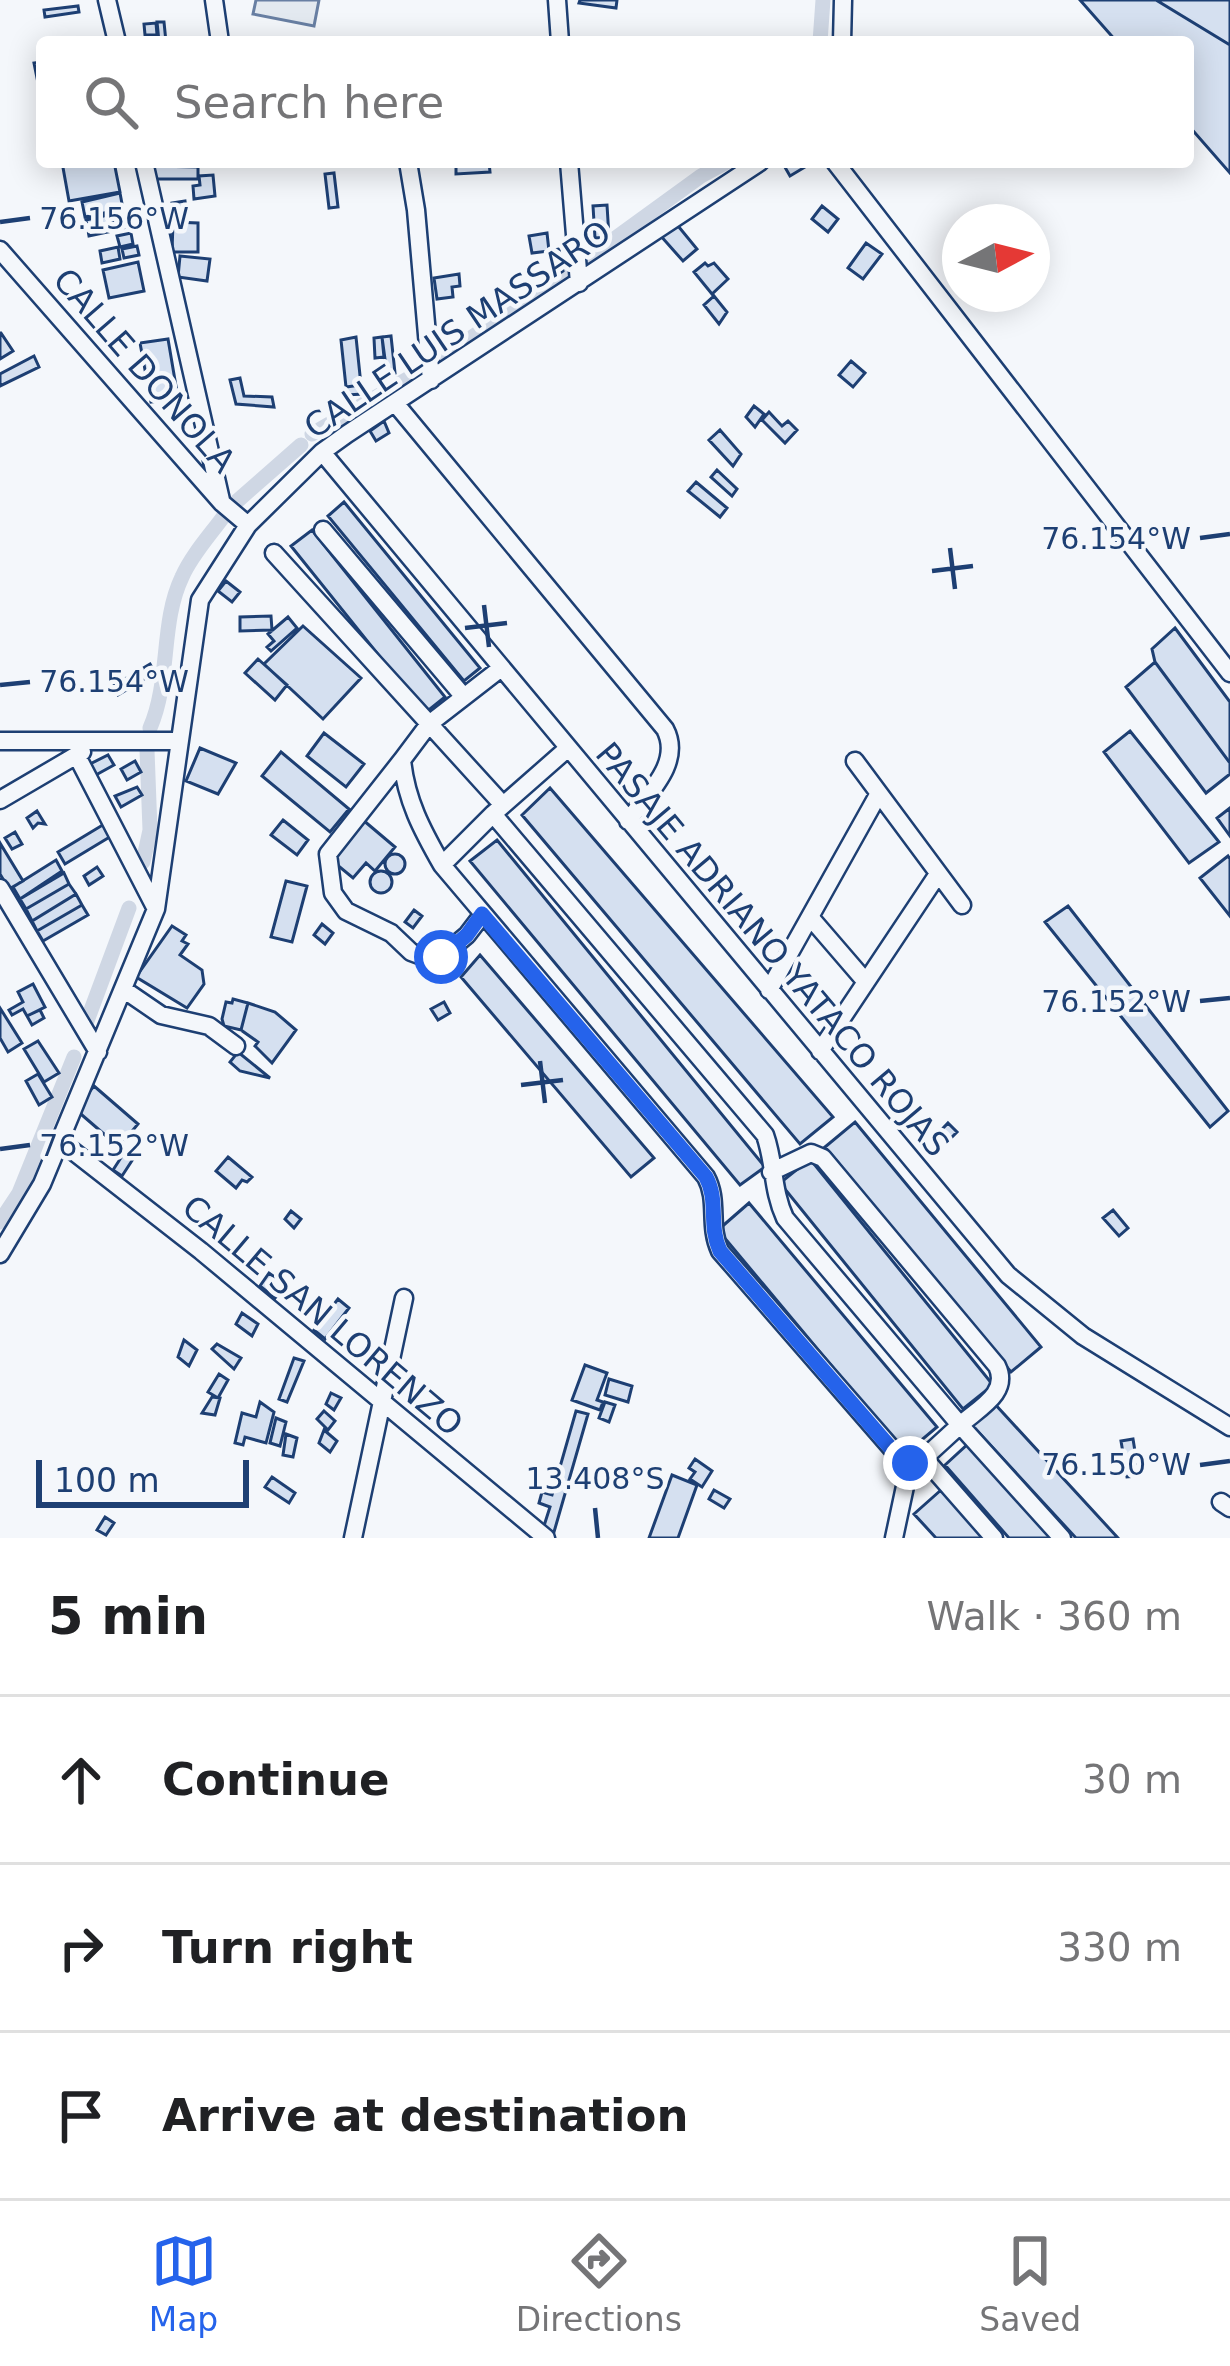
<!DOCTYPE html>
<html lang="en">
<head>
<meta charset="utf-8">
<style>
	:root { --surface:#fff; --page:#f6f6f6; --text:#202124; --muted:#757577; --line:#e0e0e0; --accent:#2563eb }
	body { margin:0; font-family:"DejaVu Sans",sans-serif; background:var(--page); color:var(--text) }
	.compass { position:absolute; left:942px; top:204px; width:108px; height:108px; border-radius:50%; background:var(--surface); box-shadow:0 6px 30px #0003; rotate:83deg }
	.scale { position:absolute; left:36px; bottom:30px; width:213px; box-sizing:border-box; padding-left:12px; border:6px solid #1d3f73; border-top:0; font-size:33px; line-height:42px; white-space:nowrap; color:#1d3f73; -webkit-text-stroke:9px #f4f7fb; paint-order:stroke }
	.stop { position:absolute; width:36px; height:36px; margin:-27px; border:9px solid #2563eb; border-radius:50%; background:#fff }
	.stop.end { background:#2563eb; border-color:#fff; box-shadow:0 3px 12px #0008 }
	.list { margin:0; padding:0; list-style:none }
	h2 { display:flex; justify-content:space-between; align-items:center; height:156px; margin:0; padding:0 48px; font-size:51px }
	h2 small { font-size:39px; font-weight:400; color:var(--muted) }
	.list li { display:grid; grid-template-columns:78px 1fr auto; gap:36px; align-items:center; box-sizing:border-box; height:168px; padding:0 48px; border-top:3px solid var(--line) }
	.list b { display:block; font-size:45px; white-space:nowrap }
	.list em { font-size:39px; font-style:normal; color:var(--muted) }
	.icon { flex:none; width:66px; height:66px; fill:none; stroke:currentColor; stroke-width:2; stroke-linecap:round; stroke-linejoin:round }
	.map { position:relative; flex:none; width:1230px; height:1538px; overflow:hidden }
	.search { position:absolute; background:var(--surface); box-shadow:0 6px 30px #0003; left:36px; right:36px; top:36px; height:132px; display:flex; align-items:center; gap:30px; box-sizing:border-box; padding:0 42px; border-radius:12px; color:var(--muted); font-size:45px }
	.sheet { height:660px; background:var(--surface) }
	nav { display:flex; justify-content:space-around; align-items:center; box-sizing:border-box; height:168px; border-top:3px solid var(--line); background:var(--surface); font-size:33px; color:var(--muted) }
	nav a { display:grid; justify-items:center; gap:6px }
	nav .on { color:var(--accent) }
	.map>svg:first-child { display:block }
	.green { fill:#e3e9f0; stroke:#687fa3; stroke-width:3 }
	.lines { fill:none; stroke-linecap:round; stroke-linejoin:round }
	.canal { stroke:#cfd7e4; stroke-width:15 }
	.building { fill:#d5e0f0; stroke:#1d3f73; stroke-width:3 }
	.minor-casing { stroke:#1d3f73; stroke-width:21 }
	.minor { stroke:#f4f7fb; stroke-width:16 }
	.route { stroke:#2563eb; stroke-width:15 }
	.ticks { fill:none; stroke:#1d3f73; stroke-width:4.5 }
	.labels { text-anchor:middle; stroke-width:9; stroke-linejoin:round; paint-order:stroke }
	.street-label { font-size:33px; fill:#1d3f73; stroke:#f4f7fb }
	.ticks-label { font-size:30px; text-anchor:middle; fill:#1d3f73; stroke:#f4f7fb; stroke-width:9; stroke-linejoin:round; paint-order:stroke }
</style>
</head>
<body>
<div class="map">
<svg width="1230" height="1538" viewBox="0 0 1230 1538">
	<rect width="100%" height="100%" fill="#f4f7fb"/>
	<path class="green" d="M256 0H319L314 26 253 14Z"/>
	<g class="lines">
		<path class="canal" d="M820 42 823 0
			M588 258 701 176 727 162
			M445 356 572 268
			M312 434 423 370
			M235 503 301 445
			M150 728C171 679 160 623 182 577 192 554 212 533 226 513
			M143 862 150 830 147 750
			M84 1029 129 908
			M0 1222 19 1193 74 1057"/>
	</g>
	<path class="building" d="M580 0H617L616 8 579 3Z
		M1080 0H1156L1230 45V173L1188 125V42H1117Z
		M1156 0H1230V45Z
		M78 6 79 12 45 17 44 10Z
		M157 22H164L166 42H159Z
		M156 23 157 35H145L144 24Z
		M42 62V98H41L34 63Z
		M62 162H114L120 192 69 201Z
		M456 162H489L490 172 456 174Z
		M782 162H809L810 164 790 176Z
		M153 166 198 167V179H153Z
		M334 173 338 207 329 208 325 174Z
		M213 175 215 196 194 199 193 186 200 185 199 176Z
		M120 193 123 209 85 217 82 202Z
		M185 201 187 217 174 219 172 203Z
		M607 205 609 237 595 238 593 206Z
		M822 206 838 219 828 232 812 219Z
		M128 210 131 226 114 230 111 214Z
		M108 215 112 231 89 236 86 220Z
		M674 221 697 249 683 261 659 234Z
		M173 222 198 223V252H172Z
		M131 233 133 244 120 247 117 236Z
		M547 233 549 251 532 253 529 236Z
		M866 243 882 254 863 279 848 268Z
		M137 246 139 255 124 258 122 249Z
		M118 247 120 259 102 263 100 251Z
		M559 249 563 271 557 275 549 251Z
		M180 256 210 259 207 281 178 277Z
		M138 262 144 291 109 298 103 270Z
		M705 263 708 266 714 263 728 279 712 294 694 272Z
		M459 274 460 286 452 287 453 297 437 299 434 278Z
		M714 296 727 312 719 324 704 305Z
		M1 333 13 351 0 359V333Z
		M391 336 395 373 387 374 382 337Z
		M356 337 361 385 346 387 341 340Z
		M382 337 384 357 375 358 374 338Z
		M168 339 178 398 151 402 140 343Z
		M34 356 39 367 0 386V374Z
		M851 361 865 373 853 387 839 375Z
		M240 378 244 396 272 397 274 407 236 404 230 380Z
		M361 385 363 394 346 395V387Z
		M754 406 764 414 755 427 746 417Z
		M769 412 782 426 788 421 797 430 785 443 762 420Z
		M384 421 389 433 376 441 370 431Z
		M720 430 741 454 733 466 709 440Z
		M717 470 737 489 732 496 711 477Z
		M696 482 727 508 720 517 688 491Z
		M344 502 480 668 464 681 328 516Z
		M312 530 445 697 425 713 291 546Z
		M226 581 240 592 232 602 218 591Z
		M271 616 272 630 240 631V617Z
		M288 617 297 628 271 651 267 647 274 641 268 634Z
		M303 626 361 678 323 719 264 664Z
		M1175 628 1230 702V763L1155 662 1152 649Z
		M258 659 287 685 275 700 245 673Z
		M1155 662 1230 763V774L1206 793 1126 687Z
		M150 664 155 673 118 695 113 686Z
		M1130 731 1219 842 1189 863 1104 752Z
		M324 733 364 764 346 787 307 756Z
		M200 748 236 763 218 794 186 781Z
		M281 752 349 809 330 832 262 776Z
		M108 755 114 765 94 776 88 765Z
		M135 761 141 772 127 780 121 769Z
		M137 787 142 795 121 807 115 796Z
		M550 788 833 1117 800 1144 522 815Z
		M1230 808V836L1217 818Z
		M37 811 45 824 38 823 33 828 27 818Z
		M283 820 308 840 297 855 271 835Z
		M363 820 395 847 375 871 366 863 353 878 330 859Z
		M106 823 113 835 65 864 58 852Z
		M15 832 22 844 12 849 5 838Z
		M497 840 765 1167 740 1185 470 861Z
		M0 843 23 881 9 889 0 874Z
		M385 864a10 10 0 1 1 20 0a10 10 0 1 1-20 0Z
		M1228 856 1230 859V916L1200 878Z
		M56 860 62 871 20 899 13 887Z
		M97 867 103 876 89 885 84 876Z
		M370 882a11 11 0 1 1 22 0a11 11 0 1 1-22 0Z
		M64 873 69 884 26 909 20 899Z
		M286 881 307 886 292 942 271 937Z
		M69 884 76 894 32 921 26 909Z
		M76 894 82 905 37 931 32 921Z
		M82 905 88 915 43 941 37 931Z
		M1068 906 1228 1111 1210 1127 1045 922Z
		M414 910 422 916 413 928 405 922Z
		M322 924 333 933 325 944 314 935Z
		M172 926 186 935 182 941 188 944 180 955 202 970 204 984 187 1008 136 977Z
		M480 955 654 1158 631 1177 461 977Z
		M33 984 45 1007 27 1016 23 1009 12 1015 9 1010 23 1002 18 992Z
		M233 999 248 1003 241 1030 224 1026 222 1019 226 1002 232 1003Z
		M444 1002 450 1013 438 1020 431 1009Z
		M248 1003 275 1012 296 1030 272 1063 255 1046 258 1042 241 1030Z
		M0 1008 22 1043 8 1052 0 1038Z
		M40 1010 44 1018 32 1025 27 1016Z
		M38 1041 59 1073 44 1082 24 1049Z
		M238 1052 270 1078 240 1071 230 1062Z
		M38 1074 52 1097 39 1105 26 1081Z
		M94 1086 138 1124 119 1147 75 1109Z
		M855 1122 1041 1347 1011 1372 825 1147Z
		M948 1123 957 1132 938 1151 929 1143Z
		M126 1150 135 1156 122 1176 113 1170Z
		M228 1157 252 1177 247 1182 242 1180 236 1188 216 1171Z
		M810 1159 993 1385 963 1409 780 1183Z
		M749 1203 937 1427 905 1454 718 1230Z
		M1113 1210 1128 1228 1119 1236 1103 1218Z
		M291 1211 301 1219 294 1228 285 1219Z
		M283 1268 292 1275 275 1298 260 1286 269 1273 276 1278Z
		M338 1299 349 1308 325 1339 314 1330Z
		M242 1313 258 1324 252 1336 236 1324Z
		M184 1340 197 1350 189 1366 178 1357Z
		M217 1344 241 1358 234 1369 212 1349Z
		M294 1358 304 1361 287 1402 279 1399Z
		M585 1365 607 1373 597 1400 603 1402 600 1410 572 1400Z
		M219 1374 228 1380 218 1398 208 1392Z
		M609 1379 632 1386 628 1402 605 1395Z
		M331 1393 341 1398 334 1410 326 1404Z
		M212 1397 220 1398 215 1415 202 1413Z
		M260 1402 274 1412 266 1443 245 1437 243 1445 235 1443 242 1413 256 1417Z
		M605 1402 615 1405 609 1422 599 1418Z
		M993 1402 1118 1538H1076L970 1423Z
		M324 1411 335 1421 328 1430 317 1419Z
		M576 1411 588 1414 554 1532 543 1529 550 1507 539 1503 542 1492 552 1495Z
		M276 1418 286 1422 280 1446 270 1443Z
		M324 1430 337 1441 330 1452 319 1443Z
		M286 1434 297 1438 293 1457 283 1455Z
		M1133 1439 1139 1476 1127 1477 1121 1441Z
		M968 1444 1052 1538H1009L945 1465Z
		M695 1459 712 1471 702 1487 690 1479 695 1472 689 1468Z
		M672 1475 697 1485 678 1538H649Z
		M272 1477 295 1493 289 1503 265 1487Z
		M714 1490 730 1499 724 1508 709 1499Z
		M941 1490 984 1538H936L914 1514Z
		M105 1517 114 1523 106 1535 97 1530Z"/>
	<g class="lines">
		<g class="minor-casing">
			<path id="minor" d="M107 0 117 42
				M214 0 220 42
				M557 0 560 42
				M842 42 843 0
				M144 162 221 500
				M408 162 416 210 431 380
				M569 162 579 283
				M835 162 1230 673
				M0 250 222 503 248 525
				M395 403 665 729C683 763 647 794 628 821
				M322 452 1008 1275 1083 1336 1230 1427
				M323 530 464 697
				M274 553 503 805
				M500 669 429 724 402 760C406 800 422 830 442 865L706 1177C719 1201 708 1225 720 1251L901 1459 910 1463 924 1458 960 1425 785 1218C772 1190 775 1163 765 1135L493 814 567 749
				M0 741H177
				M77 756 156 909
				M402 760 328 854 333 893 346 911 391 933 411 952 427 958 441 957 467 935 483 914
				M855 761 962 905
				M0 800 82 752
				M442 865 493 814
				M0 888 98 1052
				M810 917 866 982
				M123 989 161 1015 209 1026 236 1046
				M769 990 878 795
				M820 1051 938 874
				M60 1141 201 1251 546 1538
				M771 1172 811 1153 823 1158 997 1366C1010 1393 979 1408 960 1425L1062 1538
				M0 1254 42 1184 156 909 200 600 248 525 322 452 347 434 760 162
				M924 1458 994 1538
				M1221 1502 1230 1508
				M353 1538 404 1298
				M894 1538 910 1463"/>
		</g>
		<use href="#minor" class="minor"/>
	</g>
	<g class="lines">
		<path class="route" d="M441 957 467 935 482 914 706 1177C719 1201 708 1225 720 1251L901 1460 910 1463"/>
	</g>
	<path class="ticks" d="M0 222 30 218M1200 538 1230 534M950 548 955 589M932 571 973 566M484 605 489 647M465 628 507 623M0 685 30 682M1200 1001 1230 998M540 1061 545 1103M521 1085 563 1080M0 1149 30 1145M1200 1465 1230 1461M595 1508 598 1538"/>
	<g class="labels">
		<g class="street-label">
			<text transform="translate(457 329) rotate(-34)" y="12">CALLE LUIS MASSARO</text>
			<text transform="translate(145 370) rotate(49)" y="12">CALLE DONOLA</text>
			<text transform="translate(773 949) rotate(50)" y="12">PASAJE ADRIANO YATACO ROJAS</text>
			<text transform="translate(323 1315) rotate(40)" y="12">CALLE SAN LORENZO</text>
		</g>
	</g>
	<g class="ticks-label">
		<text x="114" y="229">76.156°W</text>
		<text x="1116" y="549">76.154°W</text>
		<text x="114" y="692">76.154°W</text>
		<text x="1116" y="1012">76.152°W</text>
		<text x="114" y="1156">76.152°W</text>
		<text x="1116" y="1475">76.150°W</text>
		<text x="595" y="1489">13.408°S</text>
	</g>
</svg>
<svg class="compass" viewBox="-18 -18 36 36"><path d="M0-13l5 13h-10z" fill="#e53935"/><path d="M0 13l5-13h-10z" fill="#757577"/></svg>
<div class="scale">100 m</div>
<div class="stop" style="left:441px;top:957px"></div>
<div class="stop end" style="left:910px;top:1463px"></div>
<div class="search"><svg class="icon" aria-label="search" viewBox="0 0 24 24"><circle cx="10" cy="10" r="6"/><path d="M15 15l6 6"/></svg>Search here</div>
</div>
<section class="sheet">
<h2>5 min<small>Walk · 360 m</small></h2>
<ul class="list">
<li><svg class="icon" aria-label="ahead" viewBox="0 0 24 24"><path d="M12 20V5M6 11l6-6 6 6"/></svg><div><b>Continue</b></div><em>30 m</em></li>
<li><svg class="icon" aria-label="right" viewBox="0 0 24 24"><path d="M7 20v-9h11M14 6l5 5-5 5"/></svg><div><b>Turn right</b></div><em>330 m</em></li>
<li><svg class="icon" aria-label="arrive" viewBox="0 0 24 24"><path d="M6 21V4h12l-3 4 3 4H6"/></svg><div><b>Arrive at destination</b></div></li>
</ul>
</section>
<nav>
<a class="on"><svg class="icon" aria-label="map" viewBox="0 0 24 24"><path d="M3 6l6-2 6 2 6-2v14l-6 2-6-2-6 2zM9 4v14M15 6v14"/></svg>Map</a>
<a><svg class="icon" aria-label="directions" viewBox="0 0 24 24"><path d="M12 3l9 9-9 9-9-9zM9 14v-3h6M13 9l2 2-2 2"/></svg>Directions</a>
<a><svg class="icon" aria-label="saved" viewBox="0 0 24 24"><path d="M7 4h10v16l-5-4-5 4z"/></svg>Saved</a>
</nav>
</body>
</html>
